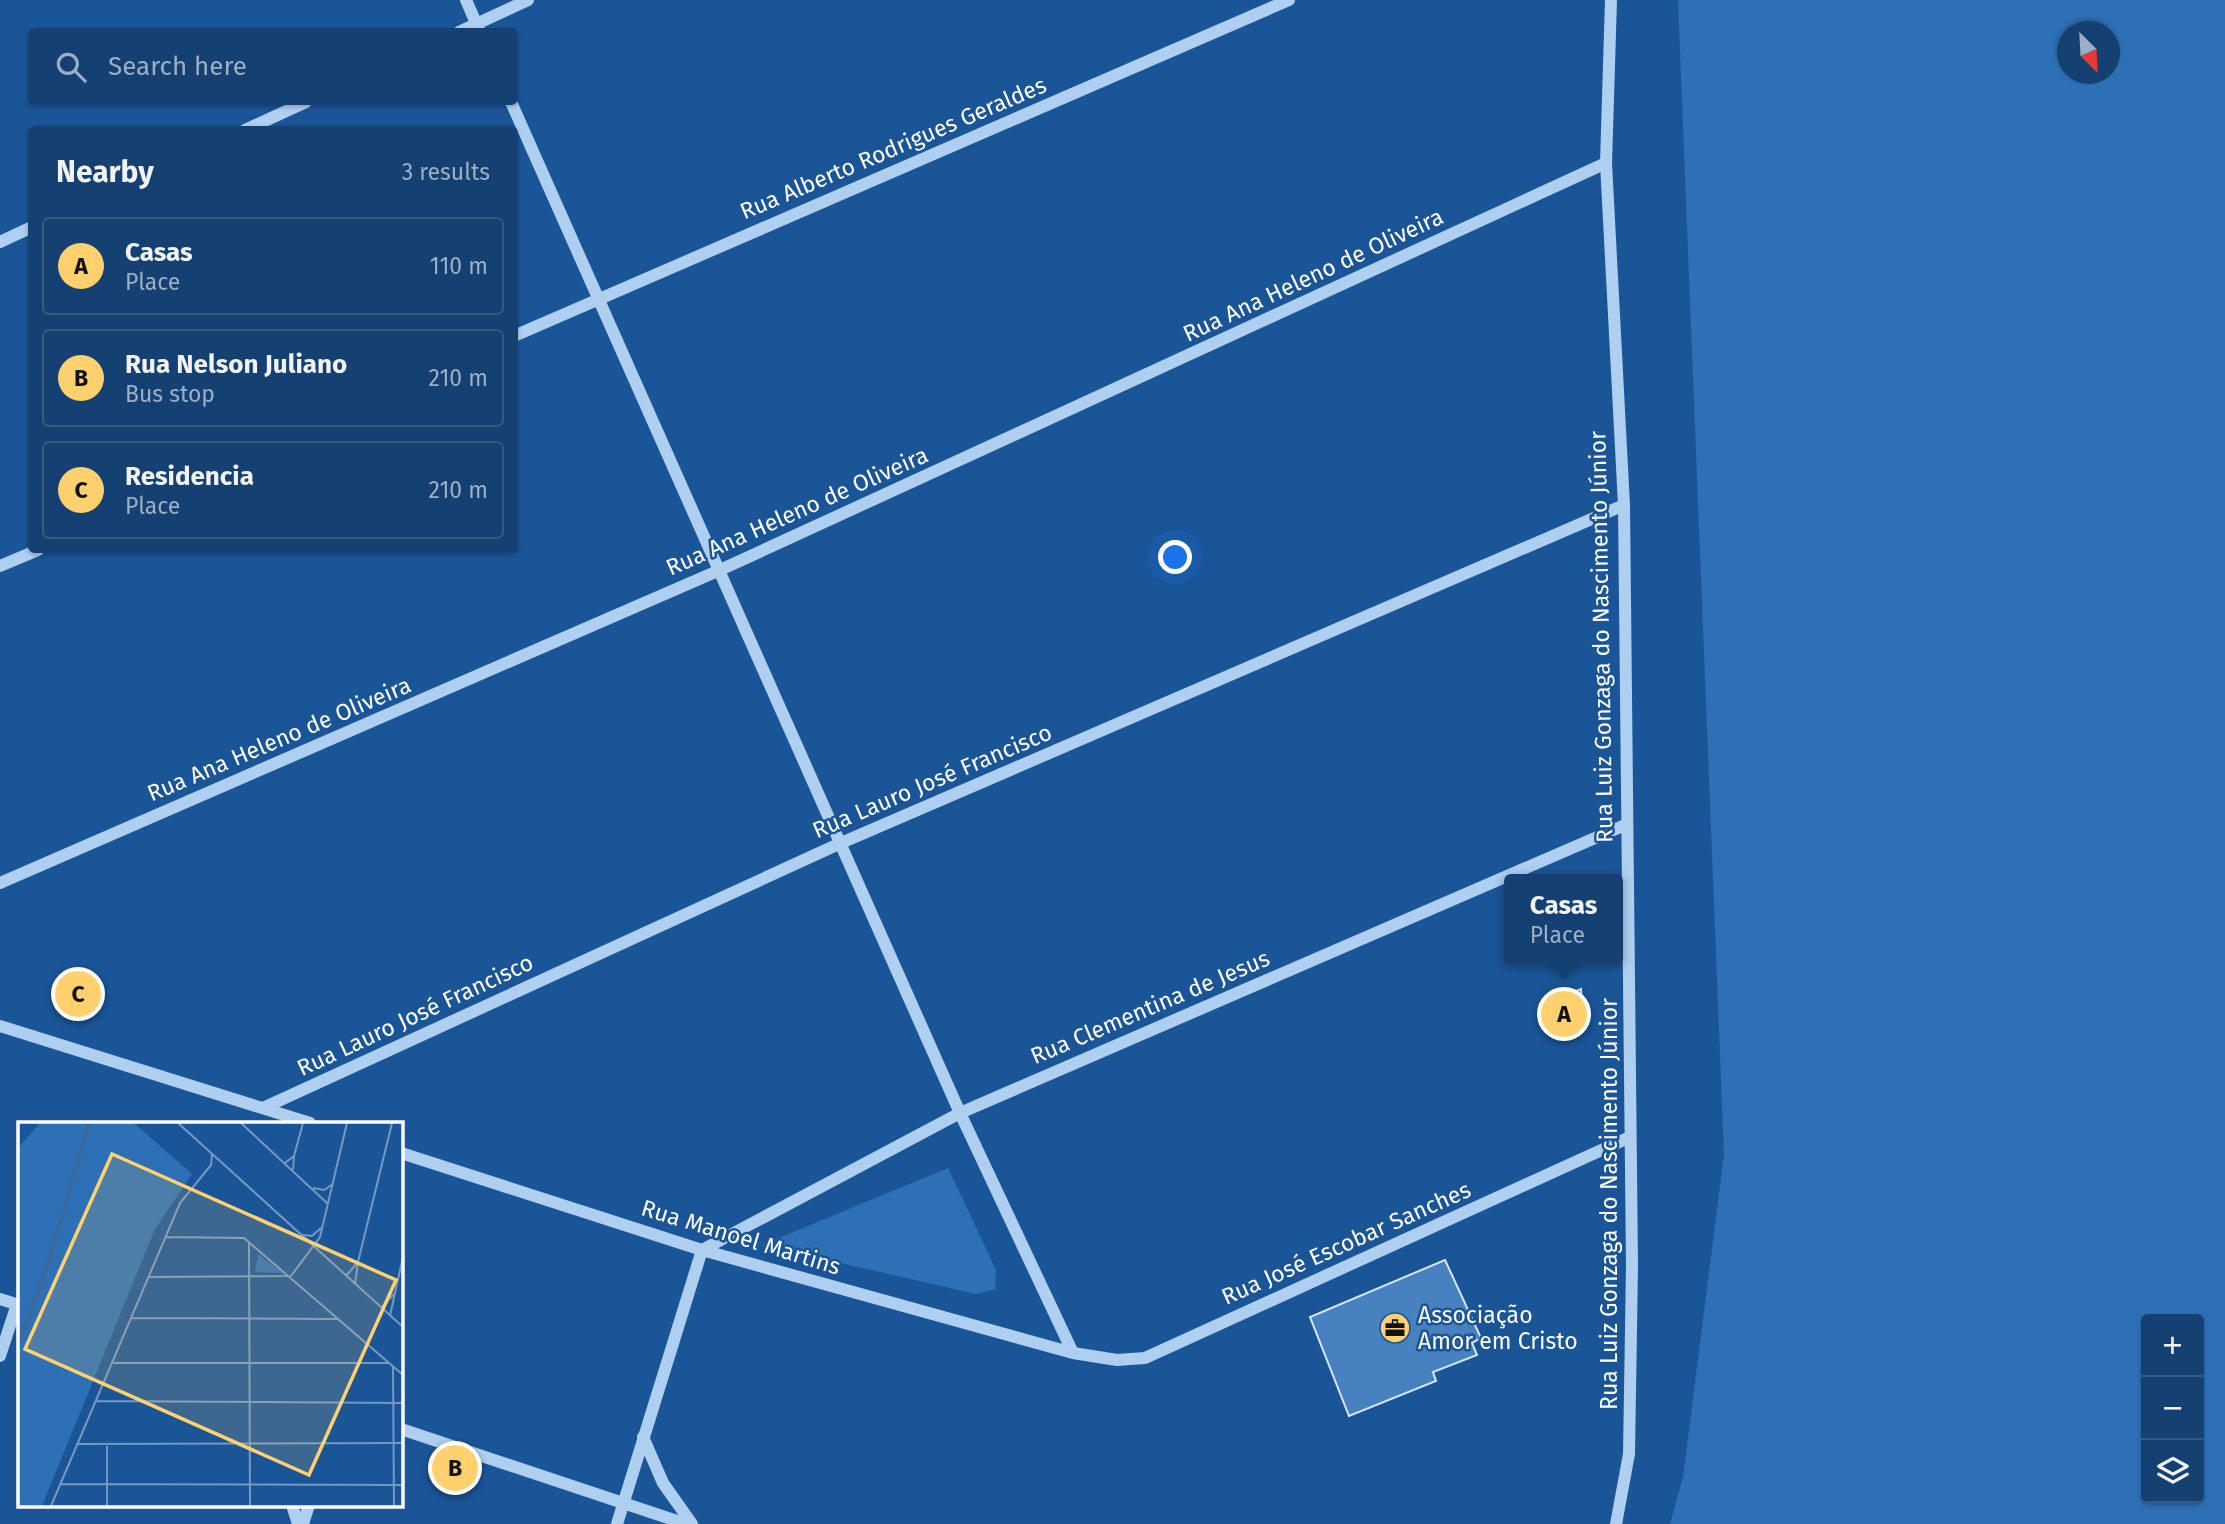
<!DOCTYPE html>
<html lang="en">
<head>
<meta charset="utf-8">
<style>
	:root { --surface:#144072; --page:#1d4777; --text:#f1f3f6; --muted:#9dafc4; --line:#335984; --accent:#ffd16e }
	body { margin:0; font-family:"Fira Sans",sans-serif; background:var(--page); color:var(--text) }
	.controls { position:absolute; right:21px; bottom:21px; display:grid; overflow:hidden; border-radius:7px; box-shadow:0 2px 5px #0004 }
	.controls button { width:63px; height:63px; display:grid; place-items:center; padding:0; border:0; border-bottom:2px solid var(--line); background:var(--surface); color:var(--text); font:35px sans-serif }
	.compass { position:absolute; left:2057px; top:21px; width:63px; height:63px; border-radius:50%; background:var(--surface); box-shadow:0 2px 5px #0004; rotate:156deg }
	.you { position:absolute; left:1176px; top:558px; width:24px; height:24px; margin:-18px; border:5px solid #fff; border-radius:50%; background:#1a73e8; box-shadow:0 0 0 10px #1a73e833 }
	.badge { display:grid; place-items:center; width:46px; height:46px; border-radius:50%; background:var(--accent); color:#111; font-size:23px; font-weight:700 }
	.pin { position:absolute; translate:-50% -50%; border:4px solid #fff; box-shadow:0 2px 7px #0006 }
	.popup { position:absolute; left:1504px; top:874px; width:119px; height:91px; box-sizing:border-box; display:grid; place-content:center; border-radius:7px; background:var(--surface); filter:drop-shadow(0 2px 5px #0005); font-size:23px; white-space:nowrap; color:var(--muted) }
	.popup b { font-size:26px; color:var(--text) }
	.popup::after { content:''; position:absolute; left:50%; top:100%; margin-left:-14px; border:14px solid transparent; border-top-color:var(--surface) }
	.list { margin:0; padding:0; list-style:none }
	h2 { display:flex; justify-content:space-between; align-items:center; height:91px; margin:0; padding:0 28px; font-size:30px }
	h2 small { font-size:23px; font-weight:400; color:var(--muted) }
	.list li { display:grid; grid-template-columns:46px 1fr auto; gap:21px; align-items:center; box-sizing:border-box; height:98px; margin:0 14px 14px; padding:0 14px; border:2px solid var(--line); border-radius:7px }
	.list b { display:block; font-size:26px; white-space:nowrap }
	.list p { margin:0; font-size:23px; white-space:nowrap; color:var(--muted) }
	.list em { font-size:23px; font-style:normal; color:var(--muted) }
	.icon { flex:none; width:38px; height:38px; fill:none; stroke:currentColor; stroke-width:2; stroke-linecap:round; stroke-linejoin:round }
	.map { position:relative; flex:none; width:2225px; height:1524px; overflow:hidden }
	.search { position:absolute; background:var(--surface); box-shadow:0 2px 5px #0004; left:28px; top:28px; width:490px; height:77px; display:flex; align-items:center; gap:18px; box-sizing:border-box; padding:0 24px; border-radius:7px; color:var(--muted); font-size:26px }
	.panel { position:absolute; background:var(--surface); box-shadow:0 2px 5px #0004; left:28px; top:126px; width:490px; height:427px; border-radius:7px }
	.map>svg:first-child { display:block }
	.green { fill:#2e70b6; fill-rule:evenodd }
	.building { fill:#4781c0; stroke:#d6e8fc; stroke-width:2 }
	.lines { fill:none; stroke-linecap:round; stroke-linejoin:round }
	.minor { stroke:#afcff1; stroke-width:12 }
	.labels { text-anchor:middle; stroke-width:5; stroke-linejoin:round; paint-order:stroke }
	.street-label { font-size:23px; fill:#fff; stroke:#1a5598 }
	.poi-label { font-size:23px; fill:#fff; stroke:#1a5598; text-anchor:start }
	.inset-river { fill:none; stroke:#3d6898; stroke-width:3.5 }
	.inset-road { fill:none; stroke:#7699c1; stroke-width:2 }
	.view { fill:#ffd16e; fill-opacity:0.15; stroke:#ffd16e; stroke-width:3.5 }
	.inset-edge { fill:none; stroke:#fff; stroke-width:3.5 }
</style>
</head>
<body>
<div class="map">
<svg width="2225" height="1524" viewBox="0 0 2225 1524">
	<rect width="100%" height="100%" fill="#1a5598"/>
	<path class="green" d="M1678 0H2225V1524H1670L1683 1477 1724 1155ZM2068 32H2110V74H2068ZM2146 1319H2199V1498H2146Z
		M948 1168 996 1270 995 1289 976 1294 762 1245Z"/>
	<path class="building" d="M83 980 94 1001 80 1007 76 1001 69 1002 62 988Z
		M1581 989 1583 1021 1554 1032 1542 1006Z
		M1445 1260 1481 1338 1472 1343 1477 1355 1433 1372 1436 1381 1349 1416 1310 1317Z"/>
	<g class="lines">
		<path class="minor" d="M466 0 480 32
			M1611 0 1606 163 1624 505 1632 1266 1629 1454 1616 1524
			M459 32 528 0
			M511 102 960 1113 1073 1353
			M245 130 306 102
			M0 242 32 227
			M514 336 1289 0
			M0 566 38 550
			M0 883 720 570 1606 163
			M0 1026 310 1123
			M263 1108 841 843 1624 505
			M401 1153 702 1250 1073 1353 1117 1360 1145 1358 1630 1137
			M702 1250 960 1113 1625 825
			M0 1299 19 1305
			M0 1356 17 1304
			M401 1429 686 1524
			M643 1437 663 1483 692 1524
			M292 1505 298 1524
			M303 1524 309 1505
			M617 1524 702 1250"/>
	</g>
	<defs>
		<g id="office-disc" transform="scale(1.575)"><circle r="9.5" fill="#ffd16e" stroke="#1a5598"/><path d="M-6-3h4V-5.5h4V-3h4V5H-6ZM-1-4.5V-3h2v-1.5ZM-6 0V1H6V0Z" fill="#111"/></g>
	</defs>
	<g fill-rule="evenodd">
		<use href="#office-disc" x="1395" y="1328"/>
	</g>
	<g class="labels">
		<g class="street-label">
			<text transform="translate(893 148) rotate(-23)" y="8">Rua Alberto Rodrigues Geraldes</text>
			<text transform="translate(1313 275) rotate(-25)" y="8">Rua Ana Heleno de Oliveira</text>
			<text transform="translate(797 511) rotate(-24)" y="8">Rua Ana Heleno de Oliveira</text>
			<text transform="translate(1601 637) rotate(-91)" y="8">Rua Luiz Gonzaga do Nascimento Júnior</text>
			<text transform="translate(279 739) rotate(-23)" y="8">Rua Ana Heleno de Oliveira</text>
			<text transform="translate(932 781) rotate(-23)" y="8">Rua Lauro José Francisco</text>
			<text transform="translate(1150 1007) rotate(-23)" y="8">Rua Clementina de Jesus</text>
			<text transform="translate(415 1015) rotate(-25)" y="8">Rua Lauro José Francisco</text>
			<text transform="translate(1609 1204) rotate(-90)" y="8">Rua Luiz Gonzaga do Nascimento Júnior</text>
			<text transform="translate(741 1237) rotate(17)" y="8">Rua Manoel Martins</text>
			<text transform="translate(1346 1243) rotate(-24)" y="8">Rua José Escobar Sanches</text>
		</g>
		<g class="poi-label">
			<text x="1418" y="1323">Associação<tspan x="1418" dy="26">Amor em Cristo</tspan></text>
		</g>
	</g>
	<g transform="translate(18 1122)">
		<rect width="385" height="385" fill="#1a5598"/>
		<path d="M22 1H116L174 52 137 107 24 384H0V26ZM240 132 265 151 237 150Z" fill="#2e70b6"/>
		<path class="inset-river" d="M0 223 31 139 71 1"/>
		<path class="inset-road" d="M160 1 385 205M223 1 310 82M276 34 285 1M267 41 276 34 275 48M295 66 306 68 315 62M284 113 294 114 303 106M148 115 226 116 385 253M231 119 232 384M340 140 374 1M273 154 302 115 329 1M328 154 340 140 337 162M131 155 273 154M377 171 385 135M363 186 377 171 372 194M113 196 319 197M95 241H371M375 245 376 384M78 279 385 281M59 322 385 321M42 362 385 363M33 384 162 81 193 43 194 32M89 384V324"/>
		<path class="view" d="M94 32 378 158 291 353 7 227Z"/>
		<rect width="385" height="385" class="inset-edge"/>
	</g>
</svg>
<div class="controls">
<button>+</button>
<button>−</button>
<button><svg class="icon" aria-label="layers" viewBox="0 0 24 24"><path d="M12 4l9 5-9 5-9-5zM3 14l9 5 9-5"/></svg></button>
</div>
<svg class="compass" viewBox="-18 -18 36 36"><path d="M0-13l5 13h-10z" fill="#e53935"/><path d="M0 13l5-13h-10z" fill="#9dafc4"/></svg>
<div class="you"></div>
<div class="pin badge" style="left:1564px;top:1014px">A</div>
<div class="popup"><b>Casas</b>Place</div>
<div class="pin badge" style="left:455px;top:1468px">B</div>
<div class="pin badge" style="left:78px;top:994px">C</div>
<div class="search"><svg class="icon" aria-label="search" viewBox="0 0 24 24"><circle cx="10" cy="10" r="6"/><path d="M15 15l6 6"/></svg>Search here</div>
<section class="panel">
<h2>Nearby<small>3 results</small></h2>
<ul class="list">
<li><span class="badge">A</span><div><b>Casas</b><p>Place</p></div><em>110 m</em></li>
<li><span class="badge">B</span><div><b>Rua Nelson Juliano</b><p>Bus stop</p></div><em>210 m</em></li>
<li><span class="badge">C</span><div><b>Residencia</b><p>Place</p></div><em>210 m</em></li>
</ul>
</section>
</div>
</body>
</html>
